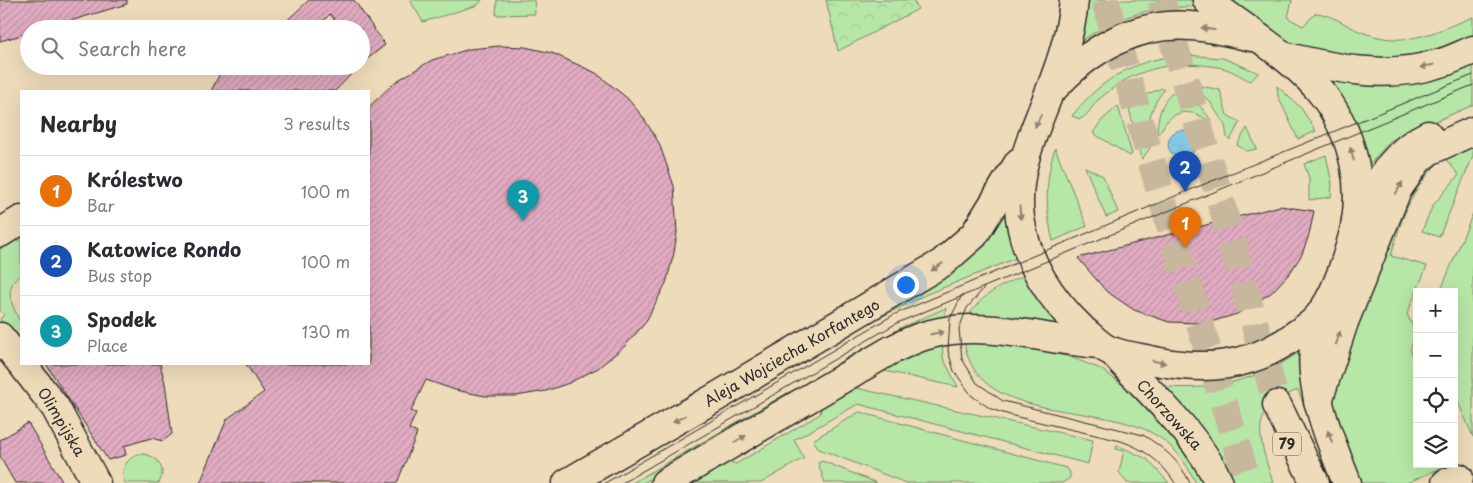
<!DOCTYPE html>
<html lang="en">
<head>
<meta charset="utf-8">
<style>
	:root { --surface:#fff; --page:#f7f7f7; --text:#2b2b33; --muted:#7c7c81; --line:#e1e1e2; --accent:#1f6fb2 }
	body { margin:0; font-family:"Playpen Sans",sans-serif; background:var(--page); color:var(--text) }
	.controls { position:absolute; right:15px; bottom:15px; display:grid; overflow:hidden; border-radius:0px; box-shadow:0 5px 20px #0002 }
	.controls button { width:45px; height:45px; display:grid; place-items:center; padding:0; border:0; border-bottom:1px solid var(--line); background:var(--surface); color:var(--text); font:25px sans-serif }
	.you { position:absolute; left:905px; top:284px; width:18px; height:18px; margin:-12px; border:4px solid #fff; border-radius:50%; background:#1a73e8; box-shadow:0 0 0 8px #1a73e833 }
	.badge { display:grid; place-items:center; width:32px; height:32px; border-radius:50%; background:var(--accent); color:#fff; font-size:16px; font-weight:700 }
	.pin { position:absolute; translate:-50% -41px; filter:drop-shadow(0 1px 2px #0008) }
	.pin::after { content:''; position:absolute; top:26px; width:18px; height:15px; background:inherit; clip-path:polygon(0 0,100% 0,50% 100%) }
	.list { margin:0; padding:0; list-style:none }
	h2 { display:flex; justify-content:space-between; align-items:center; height:65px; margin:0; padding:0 20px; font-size:21px }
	h2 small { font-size:16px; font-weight:400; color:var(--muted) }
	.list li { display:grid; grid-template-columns:32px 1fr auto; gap:15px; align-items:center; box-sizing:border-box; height:70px; padding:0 20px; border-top:1px solid var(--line) }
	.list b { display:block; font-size:19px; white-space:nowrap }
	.list p { margin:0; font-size:16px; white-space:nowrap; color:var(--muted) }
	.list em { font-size:16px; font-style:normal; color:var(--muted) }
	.icon { flex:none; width:28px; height:28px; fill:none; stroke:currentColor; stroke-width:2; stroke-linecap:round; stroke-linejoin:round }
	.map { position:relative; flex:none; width:1473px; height:483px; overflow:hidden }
	.search { position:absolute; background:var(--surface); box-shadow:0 5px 20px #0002; left:20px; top:20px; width:350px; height:55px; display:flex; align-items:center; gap:12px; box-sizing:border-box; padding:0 18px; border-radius:28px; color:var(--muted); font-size:19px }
	.panel { position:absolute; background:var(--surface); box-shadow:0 5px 20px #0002; left:20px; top:90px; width:350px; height:275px; border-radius:0px }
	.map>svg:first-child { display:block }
	.green { fill:#b7e7a7; stroke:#718969 }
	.forest { fill:url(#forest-crowns); stroke:#718969 }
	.water { fill:url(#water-ripples); stroke:#61899b }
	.building { fill:url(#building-hatch); stroke:#2b2b2b }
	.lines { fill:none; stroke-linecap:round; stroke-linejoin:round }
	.major-tunnel { stroke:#c7b89d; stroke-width:28; stroke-dasharray:28 14; stroke-linecap:butt }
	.minor-casing { stroke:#2b2b2b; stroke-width:31 }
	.major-casing { stroke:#2b2b2b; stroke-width:31 }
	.minor { stroke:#eedbb9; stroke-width:28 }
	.major { stroke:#eedbb9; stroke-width:28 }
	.tram { stroke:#2b2b2b; stroke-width:1 }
	.oneway { fill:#8c8372 }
	.labels { text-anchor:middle; stroke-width:4; stroke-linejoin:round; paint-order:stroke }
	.shield { fill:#eedbb9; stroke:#666056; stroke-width:1 }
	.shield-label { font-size:14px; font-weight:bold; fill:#2b2b2b }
	.street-label { font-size:15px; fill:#2b2b2b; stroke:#eedbb9 }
</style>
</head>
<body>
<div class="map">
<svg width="1473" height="483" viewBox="0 0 1473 483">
	<defs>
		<pattern id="forest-crowns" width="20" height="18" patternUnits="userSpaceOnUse" patternTransform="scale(1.25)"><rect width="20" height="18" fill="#b7e7a7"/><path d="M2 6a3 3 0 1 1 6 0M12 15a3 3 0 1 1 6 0" fill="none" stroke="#9ec690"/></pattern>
		<pattern id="water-ripples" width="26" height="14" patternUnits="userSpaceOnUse" patternTransform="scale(1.25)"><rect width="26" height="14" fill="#85c8e6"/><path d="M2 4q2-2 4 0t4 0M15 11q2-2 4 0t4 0" fill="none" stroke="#73acc5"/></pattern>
		<pattern id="building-hatch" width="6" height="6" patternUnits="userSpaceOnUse" patternTransform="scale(1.25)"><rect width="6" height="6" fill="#e1abc1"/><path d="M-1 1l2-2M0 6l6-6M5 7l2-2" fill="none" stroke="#c193a6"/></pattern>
	</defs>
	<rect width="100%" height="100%" fill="#eedbb9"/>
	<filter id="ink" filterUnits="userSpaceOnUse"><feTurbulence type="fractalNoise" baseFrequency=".02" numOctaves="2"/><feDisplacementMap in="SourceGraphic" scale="10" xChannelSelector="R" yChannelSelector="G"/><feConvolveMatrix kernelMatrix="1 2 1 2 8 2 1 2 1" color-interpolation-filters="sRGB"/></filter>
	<g filter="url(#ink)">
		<path class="green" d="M410 0H482L478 5 423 22Z
			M497 0H534L535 14 496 15Z
			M1085 0H1190L1195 4 1192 7C1152 6 1111 18 1079 43Z
			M1225 0H1292L1288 18 1303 26 1316 13C1331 14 1345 25 1359 31 1404 49 1430 34 1473 17V38L1416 58 1360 61 1299 46 1281 37Z
			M1186 55 1223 58 1259 73 1250 81C1241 77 1232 70 1222 68 1186 60 1144 65 1113 88 1108 92 1103 96 1098 100 1092 106 1088 116 1080 119L1072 116C1102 77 1138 58 1186 55Z
			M1473 61V105L1390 141 1370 164 1367 165 1326 78Z
			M1191 84 1220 90 1227 115 1240 122 1230 140 1227 138 1225 125 1210 102Z
			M1277 86 1301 108 1316 131 1298 139 1278 96Z
			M1162 88 1164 90C1150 107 1145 127 1150 148L1142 159 1128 105 1129 102Z
			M1177 91 1198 104 1213 122 1211 123C1199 113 1183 107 1169 119 1164 123 1162 131 1157 135 1157 120 1161 97 1177 91Z
			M1118 106 1132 154 1130 156 1093 133 1102 120Z
			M1247 128 1257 149 1246 151 1237 145Z
			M1473 139V156L1439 237 1422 231 1433 205 1459 175 1444 157C1412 188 1403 213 1391 256L1427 266 1407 314 1416 334 1410 350 1417 368V464H1450L1407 483H1359L1334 417 1330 380 1422 165Z
			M1055 148 1087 226 1053 241C1045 208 1045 181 1055 148Z
			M1326 155 1332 184 1331 197 1309 200V178L1304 164Z
			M1085 167 1103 176 1118 212 1106 217Z
			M1008 210 1019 257 925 295 869 323 597 483H586Z
			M1473 213V437L1454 392V292H1440Z
			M21 230V274C0 291 15 307 21 325 23 331 21 340 21 346L0 319 4 315 0 310V243Z
			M1026 275 1066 329 967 318C982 294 1001 285 1026 275Z
			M946 308 944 320 845 365 838 363 904 326Z
			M964 340 1001 342 1070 357 1101 369 1129 390 1172 431 1206 483H1196C1186 462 1173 444 1152 433 1096 401 974 425 964 340Z
			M942 343 943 358 958 387 880 370 907 355Z
			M1301 351 1334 483 1298 390C1245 410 1260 439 1273 483H1230L1158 386C1211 392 1257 381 1301 351Z
			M806 385 643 483H632L787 393Z
			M851 387 1093 440 1088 464 858 404 794 440 804 458 761 483H696L726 461 736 464 820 414 822 404Z
			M859 412 1066 468 1070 472V478L1062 483H906L819 449 813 440Z
			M1117 445 1147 459 1169 483H1127L1119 472 1124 451 1116 449Z
			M138 454C155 453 168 466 159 483H125C120 470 125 460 138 454Z
			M822 461 877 483H825L818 463Z"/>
		<path class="forest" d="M826 0H913L918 9 838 51Z"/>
		<path class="water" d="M1168 144a14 14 0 1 1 28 0a14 14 0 1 1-28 0Z"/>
		<path class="building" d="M0 0H127V4L43 29H29V33L0 41Z
			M309 0H354L385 45 361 64V29H342L330 14 315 29H278Z
			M500 46 525 47 552 53 596 73 627 98 643 117 659 143 674 186 677 232 674 253 666 283 645 323 625 346 598 368 569 383 546 391 516 396H485L455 390 426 380 411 411 416 413 409 429 417 433 397 483H200L227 419 264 392 246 364H369V107L395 82 432 60 470 49Z
			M224 66H359L335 91H211Z
			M1280 206 1314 211 1309 235 1302 254 1290 273 1271 293 1237 314 1214 321 1198 323 1169 322 1134 310 1106 291 1078 258Z
			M46 364H160L165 383 172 434 163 441 151 438 124 446 126 455 108 460Z
			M28 423 63 483H15L0 457V440Z"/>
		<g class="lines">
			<path class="major-tunnel" d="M1105 0 1166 212 1248 483
				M1161 0 1218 192 1277 405"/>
			<g class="minor-casing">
				<path id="minor" d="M1283 56C1334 68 1385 80 1437 64 1450 61 1461 55 1473 50
					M1356 220C1377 186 1391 152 1428 135
					M0 233 21 220
					M0 337 21 363
					M22 364 55 407 96 483
					M1318 401 1344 322 1397 190 1418 160 1429 151 1473 131
					M1446 483 1459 478"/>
			</g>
			<g class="major-casing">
				<path id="major" d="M1074 0C1071 38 1056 76 1042 111 1028 146 1015 179 1020 218 1027 264 1050 298 1083 330 1092 337 1100 347 1111 351 1122 355 1135 357 1146 359 1201 372 1252 369 1298 333 1306 328 1316 321 1321 313 1335 295 1346 261 1352 239 1366 190 1354 136 1324 96 1297 60 1243 28 1207 0
					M1053 89C1089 49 1136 22 1191 26 1211 27 1232 33 1252 37
					M1321 314C1300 372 1326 429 1347 483
					M1112 351C1147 391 1198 434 1219 483
					M1277 405 1315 483
					M567 483 713 399 942 263 974 235 1019 162
					M665 483 891 350C904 344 917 337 931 334 986 320 1044 340 1099 344"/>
			</g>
			<use href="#minor" class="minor"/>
			<use href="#major" class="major"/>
			<path class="tram" d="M984 288 967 308 959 329 962 359 977 383 1003 401 1143 435C1163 447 1180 461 1190 483
				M962 295 950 319 948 351 954 371 972 396 991 409 1013 416 1121 441C1144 449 1162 462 1175 483
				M605 483 895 314 1185 192 1473 75
				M622 483 897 323 1473 85"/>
		</g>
		<defs><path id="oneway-solid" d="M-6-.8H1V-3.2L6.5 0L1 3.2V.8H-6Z" transform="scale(1.25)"/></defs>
		<g class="oneway">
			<use href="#oneway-solid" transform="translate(1208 29) rotate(-170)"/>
			<use href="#oneway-solid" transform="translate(1427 66) rotate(168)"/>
			<use href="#oneway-solid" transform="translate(1038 121) rotate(115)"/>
			<use href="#oneway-solid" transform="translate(1352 154) rotate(-105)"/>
			<use href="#oneway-solid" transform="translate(1399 188) rotate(-61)"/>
			<use href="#oneway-solid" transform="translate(1020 213) rotate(86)"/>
			<use href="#oneway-solid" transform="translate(937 267) rotate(146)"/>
			<use href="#oneway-solid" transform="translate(937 333) rotate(-11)"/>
			<use href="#oneway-solid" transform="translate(1338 338) rotate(-72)"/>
			<use href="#oneway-solid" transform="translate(1159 362) rotate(11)"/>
			<use href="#oneway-solid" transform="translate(679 419) rotate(150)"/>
			<use href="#oneway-solid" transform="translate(1330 437) rotate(-110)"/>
			<use href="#oneway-solid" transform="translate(740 439) rotate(-30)"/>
		</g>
	</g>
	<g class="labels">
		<rect class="shield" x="1273" y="432.5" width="28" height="23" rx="4"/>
		<g class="shield-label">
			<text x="1287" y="449">79</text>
		</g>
		<g class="street-label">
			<text transform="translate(792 353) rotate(-30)" y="5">Aleja Wojciecha Korfantego</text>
			<text transform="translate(1169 415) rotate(48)" y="5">Chorzowska</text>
			<text transform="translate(61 422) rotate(59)" y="5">Olimpijska</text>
		</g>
	</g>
</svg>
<div class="controls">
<button>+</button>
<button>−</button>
<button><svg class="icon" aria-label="locate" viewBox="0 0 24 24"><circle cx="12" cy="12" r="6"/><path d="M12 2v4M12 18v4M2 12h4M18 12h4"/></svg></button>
<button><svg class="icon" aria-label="layers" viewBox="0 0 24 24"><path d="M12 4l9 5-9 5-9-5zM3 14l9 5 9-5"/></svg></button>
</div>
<div class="you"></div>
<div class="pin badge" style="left:1185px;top:248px;background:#e8710a">1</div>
<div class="pin badge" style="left:1185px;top:192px;background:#1a4fb4">2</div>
<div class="pin badge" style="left:523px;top:221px;background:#0f9aa8">3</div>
<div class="search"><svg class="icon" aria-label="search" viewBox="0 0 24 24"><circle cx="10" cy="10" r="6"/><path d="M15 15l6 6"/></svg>Search here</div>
<section class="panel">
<h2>Nearby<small>3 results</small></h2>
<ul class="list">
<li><span class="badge" style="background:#e8710a">1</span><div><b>Królestwo</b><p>Bar</p></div><em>100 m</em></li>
<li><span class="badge" style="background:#1a4fb4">2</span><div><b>Katowice Rondo</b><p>Bus stop</p></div><em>100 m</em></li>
<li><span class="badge" style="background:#0f9aa8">3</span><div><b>Spodek</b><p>Place</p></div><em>130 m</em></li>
</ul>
</section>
</div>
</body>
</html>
